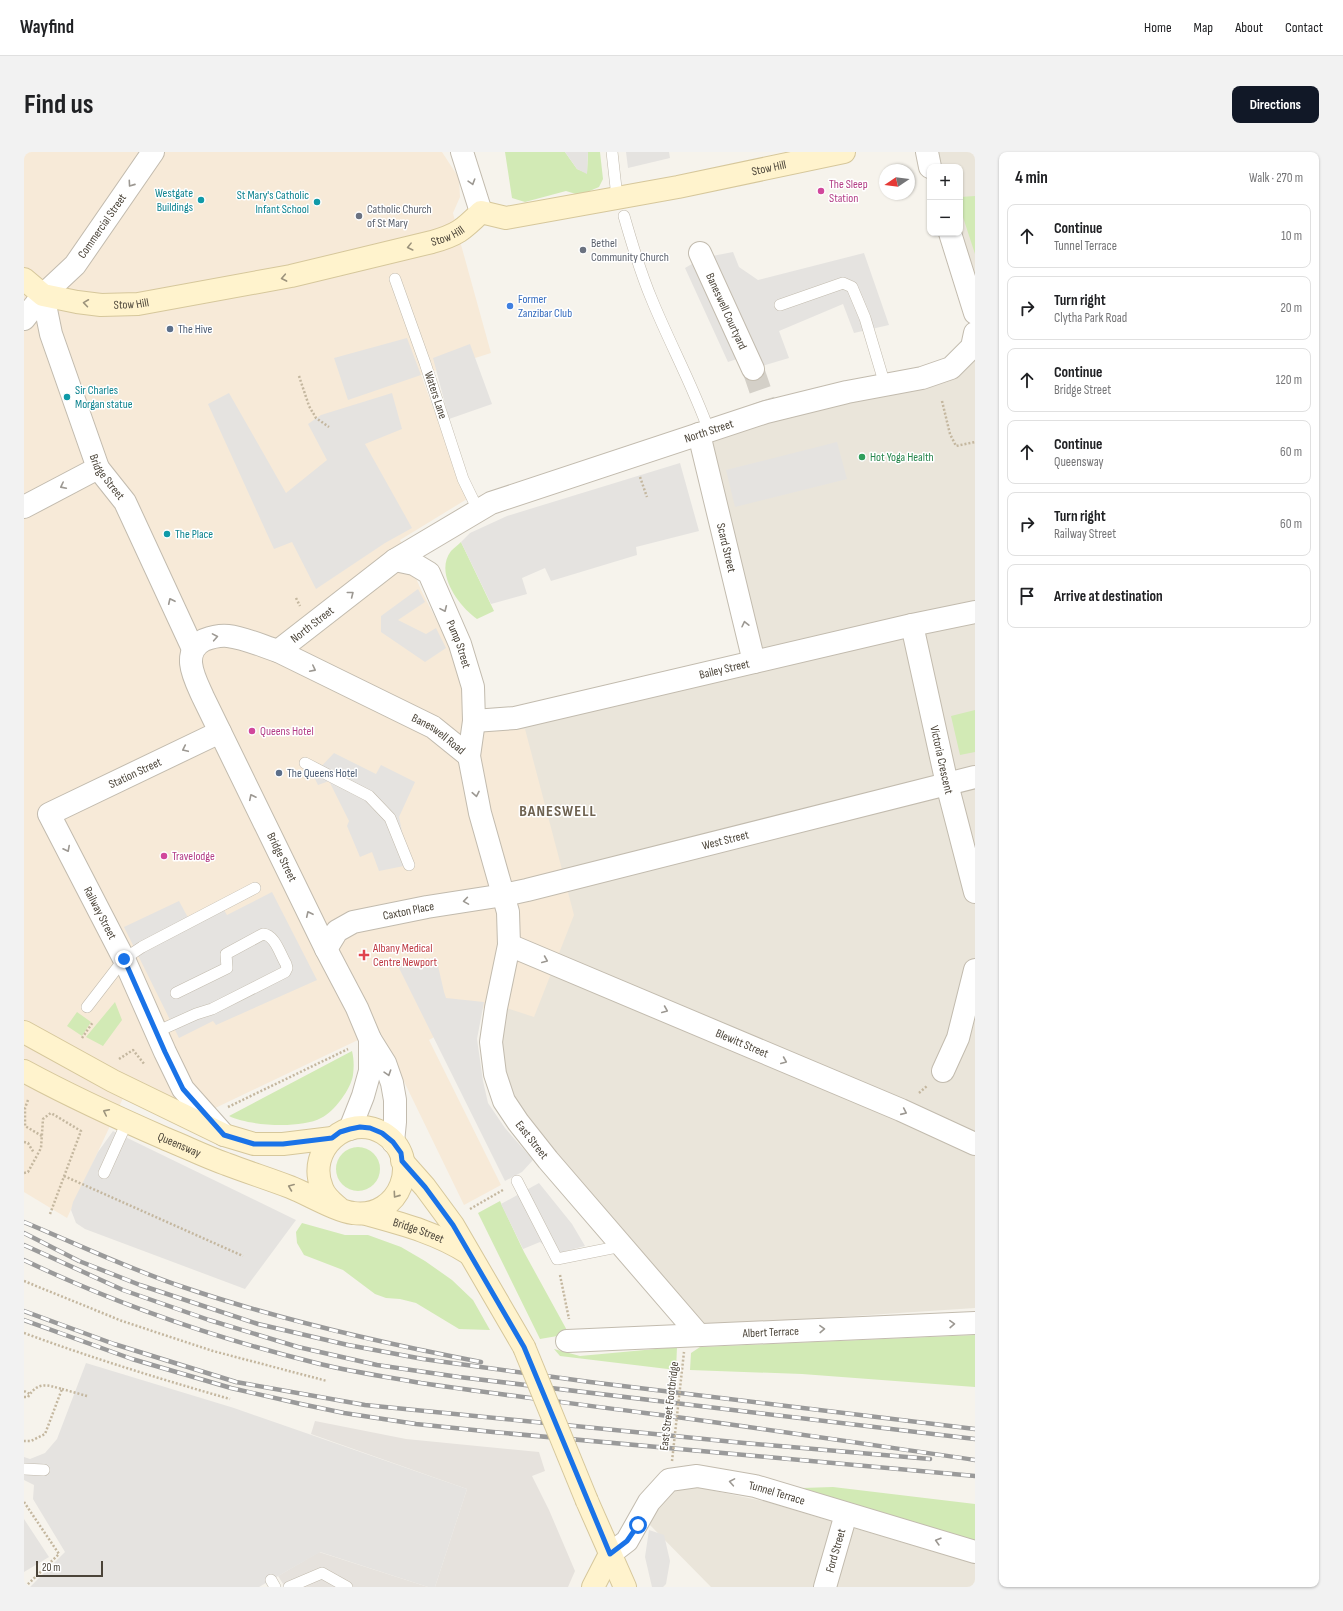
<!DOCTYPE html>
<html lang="en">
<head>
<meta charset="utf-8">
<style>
	:root { --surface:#fff; --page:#f2f2f2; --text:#202124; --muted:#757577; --line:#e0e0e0; --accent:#111827 }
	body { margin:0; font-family:"Sofia Sans Condensed",sans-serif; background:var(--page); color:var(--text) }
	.controls { position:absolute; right:12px; top:12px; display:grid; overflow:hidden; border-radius:8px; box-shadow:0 1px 3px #0004 }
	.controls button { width:36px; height:36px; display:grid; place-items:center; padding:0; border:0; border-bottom:1px solid var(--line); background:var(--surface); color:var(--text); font:20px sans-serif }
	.compass { position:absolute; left:855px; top:12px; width:36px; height:36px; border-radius:50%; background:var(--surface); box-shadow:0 1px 3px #0004; rotate:257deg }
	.scale { position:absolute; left:12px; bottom:10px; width:67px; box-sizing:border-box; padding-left:4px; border:2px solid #4b4439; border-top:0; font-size:11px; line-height:14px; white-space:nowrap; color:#4b4439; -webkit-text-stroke:3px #fff; paint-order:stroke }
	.stop { position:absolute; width:12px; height:12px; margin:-9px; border:3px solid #1a73e8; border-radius:50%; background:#fff }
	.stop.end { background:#1a73e8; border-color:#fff; box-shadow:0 1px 4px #0008 }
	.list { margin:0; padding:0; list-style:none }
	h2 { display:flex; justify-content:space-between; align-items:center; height:52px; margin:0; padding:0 16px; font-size:17px }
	h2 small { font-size:13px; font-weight:400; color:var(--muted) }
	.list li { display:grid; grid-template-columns:26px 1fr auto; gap:12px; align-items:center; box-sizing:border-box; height:64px; margin:0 8px 8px; padding:0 8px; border:1px solid var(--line); border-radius:8px }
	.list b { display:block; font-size:15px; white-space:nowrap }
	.list p { margin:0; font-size:13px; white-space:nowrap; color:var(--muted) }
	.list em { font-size:13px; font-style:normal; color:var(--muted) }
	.icon { flex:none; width:22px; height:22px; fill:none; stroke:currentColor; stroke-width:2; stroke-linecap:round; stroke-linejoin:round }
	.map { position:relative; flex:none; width:951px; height:1435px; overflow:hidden; border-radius:8px }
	header { display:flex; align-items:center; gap:24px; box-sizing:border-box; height:56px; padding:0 20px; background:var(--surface); border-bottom:1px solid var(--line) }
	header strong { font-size:19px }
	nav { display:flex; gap:22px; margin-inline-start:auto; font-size:14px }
	.intro { display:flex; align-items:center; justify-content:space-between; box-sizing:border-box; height:96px; padding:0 24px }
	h1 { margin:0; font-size:28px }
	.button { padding:10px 18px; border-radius:8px; background:var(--accent); color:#fff; font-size:14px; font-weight:700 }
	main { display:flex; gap:24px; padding:0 24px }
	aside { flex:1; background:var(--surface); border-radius:8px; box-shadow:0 1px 3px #0004 }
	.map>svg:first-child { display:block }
	.residential { fill:#eae5da }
	.commercial { fill:#f7ead8 }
	.industrial { fill:#e6e2dd }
	.green { fill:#d2eab5 }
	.parking { fill:#e5e3e0 }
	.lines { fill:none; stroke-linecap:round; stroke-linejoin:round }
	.street-tunnel { stroke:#d4d0c8; stroke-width:22; stroke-dasharray:22 11; stroke-linecap:butt }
	.lane-casing { stroke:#c2bbae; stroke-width:12 }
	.street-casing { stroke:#c2bbae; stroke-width:24 }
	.secondary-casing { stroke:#d6c79b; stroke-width:24 }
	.path { stroke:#c4b79f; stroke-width:2.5; stroke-dasharray:2 2; stroke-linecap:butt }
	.lane { stroke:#fff; stroke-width:11 }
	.street { stroke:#fff; stroke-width:22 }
	.secondary { stroke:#fff3cd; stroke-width:22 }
	.rail-casing { stroke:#9a9a9a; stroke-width:4.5 }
	.rail { stroke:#fff; stroke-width:3; stroke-dasharray:9; stroke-linecap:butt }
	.secondary-bridge-casing { stroke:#d6c79b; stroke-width:24; stroke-linecap:butt }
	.path-bridge { stroke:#c4b79f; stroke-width:2.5; stroke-dasharray:2 2; stroke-linecap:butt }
	.secondary-bridge { stroke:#fff3cd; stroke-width:22 }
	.oneway { stroke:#9c9892 }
	.oneway2 { stroke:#9c937c }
	.route { stroke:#1a73e8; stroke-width:5 }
	.hotel-dot { fill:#d1479c; stroke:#fff; stroke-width:1.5 }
	.culture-dot { fill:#0f9aa8; stroke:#fff; stroke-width:1.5 }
	.worship-dot { fill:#6b7280; stroke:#fff; stroke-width:1.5 }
	.shop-dot { fill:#3f7fe0; stroke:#fff; stroke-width:1.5 }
	.service-dot { fill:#5c6f8a; stroke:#fff; stroke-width:1.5 }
	.leisure-dot { fill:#2e9e5b; stroke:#fff; stroke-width:1.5 }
	.health-dot { fill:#e0444e; stroke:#fff; stroke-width:1.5 }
	.labels { text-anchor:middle; stroke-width:3; stroke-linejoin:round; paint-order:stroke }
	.street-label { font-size:12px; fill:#4b4439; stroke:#fff }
	.hotel-label { font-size:12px; fill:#b23c85; stroke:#fff; text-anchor:start }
	.culture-label { font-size:12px; fill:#0d838f; stroke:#fff; text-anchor:end }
	.worship-label { font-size:12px; fill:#5b616d; stroke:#fff; text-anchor:start }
	.shop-label { font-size:12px; fill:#366cbe; stroke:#fff; text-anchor:start }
	.service-label { font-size:12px; fill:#4e5e75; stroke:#fff; text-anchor:start }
	.leisure-label { font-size:12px; fill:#27864d; stroke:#fff; text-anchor:start }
	.health-label { font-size:12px; fill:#be3a42; stroke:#fff; text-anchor:start }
	.district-label { font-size:16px; font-weight:bold; letter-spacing:1px; fill:#6e6250; stroke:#fff }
</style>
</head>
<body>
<header>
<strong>Wayfind</strong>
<nav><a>Home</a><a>Map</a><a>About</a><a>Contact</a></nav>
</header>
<div class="intro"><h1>Find us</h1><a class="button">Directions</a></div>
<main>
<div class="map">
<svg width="951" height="1435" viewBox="0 0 951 1435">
	<rect width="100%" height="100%" fill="#f6f3ec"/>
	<path class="residential" d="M903 0H951V161L936 81V15H906Z
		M951 181V1156L675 1174 480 949 450 569 730 510 675 282 898 226Z
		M662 1333 739 1349 951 1412V1435H687L623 1370 645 1338Z"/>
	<path class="commercial" d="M0 0H418L435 26 436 45 429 61 436 89 467 201 397 223 443 347 376 388 397 438 430 502 442 538 438 579 501 577 550 763 510 865 464 850 458 858 405 888 477 1033 440 1053 355 878 185 959 107 929 43 1066 0 1040Z"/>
	<path class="industrial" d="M291 1269 382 1287 515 1300 521 1319 508 1324 525 1358 551 1419 544 1435H411L443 1337 287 1282Z
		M295 1400 404 1435H261L254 1424Z"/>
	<path class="green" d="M481 0H541L553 17 563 21 564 0H576L579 27 575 35 561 41 552 42 542 39 501 50 488 46Z
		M951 44V102L936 56V45Z
		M437 390 470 459 453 467C435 454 410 421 427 399 430 396 434 393 437 390Z
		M951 558V600L936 603 927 564Z
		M91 850 98 868 79 894 62 885Z
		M53 860 67 870 58 884 43 874Z
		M328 899C330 907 330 915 329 923 327 937 310 960 297 966 277 977 225 974 205 964Z
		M312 1017a22 22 0 1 1 44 0a22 22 0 1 1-44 0Z
		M476 1049 500 1100 545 1182 516 1187 454 1061Z
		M278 1071 321 1083H344L377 1095 401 1109 428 1128 449 1148 466 1178 435 1177 392 1151 376 1147 362 1146 351 1142 319 1118 280 1103 273 1091 272 1080Z
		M951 1183V1235L778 1222 666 1218 667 1201 676 1195Z
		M653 1195 652 1218 536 1204 530 1197 556 1204Z
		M809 1335 951 1352V1390L778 1336Z"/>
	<path class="parking" d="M541 0H564L563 22 553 17Z
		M602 0H645L646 6 604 16Z
		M709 100 715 115 734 128 840 101 865 173 830 181 819 152 755 179 765 206 721 219 716 206 704 210 661 116 678 106Z
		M383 186 397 223 324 248 310 206Z
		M446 192 468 252 425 267 409 206Z
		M205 241 262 341 303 308 284 272 297 263 368 241 378 277 341 292 388 376 361 391 292 437 268 390 250 397 184 252Z
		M813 290 823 327 711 355 702 318Z
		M656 311 675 379 612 395 613 403 527 429 521 416 498 426 503 442 467 452 437 390 446 381 483 364Z
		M394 437 401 450 374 468 402 482 412 476 422 496 401 510 357 480V464Z
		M310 601 352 622 357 613 391 630 375 665 385 713 355 719 348 700 336 705 323 674 325 669 305 629 294 633 289 623Z
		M248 740 293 828 192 873 189 869 155 886 100 775 155 749 168 773 200 758 203 763Z
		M412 805 420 840 422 846 460 850 453 887 459 929 464 951 481 976 509 1008 498 1020 481 1029 374 814Z
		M89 979 272 1068 221 1137 61 1077 52 1071 47 1058 49 1050 74 1000Z
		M515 1031 548 1072 561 1094 531 1102 516 1090 499 1097 477 1052Z
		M62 1211 210 1256 443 1337 411 1435H404L296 1400 235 1435H6L41 1400 9 1347 10 1333 0 1328V1305L6 1307 21 1301 33 1287Z
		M0 1367 25 1405 0 1420Z
		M625 1378 640 1383 646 1409 642 1432 639 1435H628L621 1405Z"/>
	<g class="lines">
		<path class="street-tunnel" d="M729 217 740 249"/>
		<g class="lane-casing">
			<path id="lane" d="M588 0 593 45
				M600 64C608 92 616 120 628 148 646 192 669 234 685 279
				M371 127 401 211 439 327 454 358
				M756 153 819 131 828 135 841 166 861 233
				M281 611 345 644 366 666 385 713
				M63 855 100 807 118 795 231 736
				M132 880 172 862 188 857 261 820 263 816 262 812C256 802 251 783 239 782L202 802 203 816 152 841
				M80 1021 103 970
				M493 1029 533 1107 598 1094
				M0 1317 20 1318
				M247 1428 251 1435
				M265 1435 298 1421 323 1435"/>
		</g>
		<g class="street-casing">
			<g id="street">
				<path d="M438 0 457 60"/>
				<path d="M903 0 906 15"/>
				<path d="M926 81 951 161"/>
				<path id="s1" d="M676 101 729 217"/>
				<path id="s2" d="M19 143 27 182 74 316 101 350 169 497"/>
				<path id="s3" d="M0 167 19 143 51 113 129 0"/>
				<path id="s4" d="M675 282 730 510"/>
				<path d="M0 355 74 316"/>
				<path id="s5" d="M371 408 390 412 405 421 436 492 449 535 450 569 445 604 456 661 484 760 485 793 472 856 467 890 471 922 480 949 494 970 524 1008 675 1183"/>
				<path id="s6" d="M888 473 923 632 951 740"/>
				<path id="s7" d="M254 499 409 575 445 604"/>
				<path id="s8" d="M450 569 491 566 888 473 951 460"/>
				<path id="s9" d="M196 580 25 662 100 807 141 900 159 937 200 983"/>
				<path id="s10" d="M485 793 877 958 951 992"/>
				<path id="s11" d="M302 797 313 779 329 770 403 755 480 743 503 738 951 625"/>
				<path d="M919 919 934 886 951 818"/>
				<path d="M326 977 339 944 346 919V887"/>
				<path id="s12" d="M369 990 371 970V948L368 931 361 911 346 887 333 856 302 797 179 545C171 527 156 501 180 488 188 485 195 483 204 484 221 486 238 494 254 499L371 408 467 351 742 260 823 240 898 226 927 216 948 195 951 181"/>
				<path id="s13" d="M543 1189 951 1171"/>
				<path id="s14" d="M586 1402 603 1389 625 1350 645 1328 673 1324 731 1334 951 1400"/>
				<path id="s15" d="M801 1435 822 1362"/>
			</g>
		</g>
		<g class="secondary-casing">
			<g id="secondary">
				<path id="s16" d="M0 127 19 143 53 150 77 153 114 152 267 124 408 90C433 83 439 78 457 60L482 66 654 35 820 0"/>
				<path d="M0 880 89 929 200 983 230 992H259L308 986"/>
				<path id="s17" d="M0 919C46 944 94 966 142 987 162 995 182 1005 202 1012 223 1020 245 1027 266 1035 284 1042 312 1059 329 1061 376 1068 400 1006 359 981 323 960 282 998 298 1036 301 1045 308 1050 315 1056"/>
				<path d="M378 1009 401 1035 429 1073 500 1195"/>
				<path id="s18" d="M342 1062C378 1072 413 1081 444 1101"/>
				<path d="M563 1349 601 1435"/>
				<path d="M569 1435 586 1402"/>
			</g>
		</g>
		<path class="path" d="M275 224 285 254 292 266 305 275
			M918 249 926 282 932 294 951 290
			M616 325 623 345
			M272 446 276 454
			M58 886 69 870
			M95 907 109 898 121 913
			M895 941 903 934
			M4 948 1 956V974L18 984
			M204 955 324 897
			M0 990 4 991 10 1001
			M0 1021 4 1020 17 996 19 967 28 960
			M40 1024 219 1104
			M446 1057 479 1038
			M26 1062 57 979 27 961
			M536 1123 545 1167
			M0 1129 98 1169 189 1199 303 1229
			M0 1181C68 1206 136 1227 206 1247
			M38 1237 63 1244
			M0 1239 6 1242
			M0 1245H4C14 1229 23 1233 38 1237L21 1282 7 1289H0
			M0 1350 35 1402 1 1435"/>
		<use href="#lane" class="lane"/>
		<use href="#street" class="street"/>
		<use href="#secondary" class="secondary"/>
		<g class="rail-casing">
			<path id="rail" d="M0 1070C53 1092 105 1117 159 1135 256 1168 357 1191 457 1210
				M0 1081 55 1109 116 1133 234 1172 324 1193 399 1207 566 1230 951 1277
				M0 1093 99 1138 185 1168 274 1195 353 1213 435 1225 951 1287
				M0 1108C94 1153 194 1187 296 1212 329 1220 363 1225 397 1231 471 1242 546 1251 621 1261 731 1275 841 1292 951 1308
				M0 1159 90 1192 212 1230 341 1253 720 1291 906 1307
				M0 1168 108 1207 207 1236 277 1252 320 1261 392 1272 469 1280 951 1324"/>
		</g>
		<use href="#rail" class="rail"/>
		<g class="secondary-bridge-casing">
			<path id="secondary-bridge" d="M500 1195 563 1349"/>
		</g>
		<path class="path-bridge" d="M648 1309 660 1200"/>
		<use href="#secondary-bridge" class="secondary-bridge"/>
	</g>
	<defs><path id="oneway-chevron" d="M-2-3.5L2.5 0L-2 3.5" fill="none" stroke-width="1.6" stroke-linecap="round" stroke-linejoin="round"/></defs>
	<g class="oneway">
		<use href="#oneway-chevron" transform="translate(448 30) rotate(73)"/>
		<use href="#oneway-chevron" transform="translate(107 32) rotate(125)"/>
		<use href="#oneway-chevron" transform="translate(39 334) rotate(153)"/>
		<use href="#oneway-chevron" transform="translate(327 442) rotate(-38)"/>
		<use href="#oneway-chevron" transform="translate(147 449) rotate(-115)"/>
		<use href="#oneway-chevron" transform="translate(420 457) rotate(66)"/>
		<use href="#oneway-chevron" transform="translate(721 472) rotate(-103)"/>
		<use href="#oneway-chevron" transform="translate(191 485) rotate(-10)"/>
		<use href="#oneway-chevron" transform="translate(289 517) rotate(27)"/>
		<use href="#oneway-chevron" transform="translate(161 597) rotate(155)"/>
		<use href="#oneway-chevron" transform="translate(452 642) rotate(79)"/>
		<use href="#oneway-chevron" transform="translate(228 645) rotate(-116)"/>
		<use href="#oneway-chevron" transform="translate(43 697) rotate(63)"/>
		<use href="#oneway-chevron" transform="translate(442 749) rotate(171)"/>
		<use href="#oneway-chevron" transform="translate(285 762) rotate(-115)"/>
		<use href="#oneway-chevron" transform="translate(521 808) rotate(23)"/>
		<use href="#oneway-chevron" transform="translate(641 858) rotate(23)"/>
		<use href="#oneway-chevron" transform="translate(760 909) rotate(23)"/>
		<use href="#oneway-chevron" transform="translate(364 921) rotate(72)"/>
		<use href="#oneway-chevron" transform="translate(880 960) rotate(24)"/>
		<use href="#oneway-chevron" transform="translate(928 1172) rotate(-2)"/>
		<use href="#oneway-chevron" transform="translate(798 1177) rotate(-2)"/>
		<use href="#oneway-chevron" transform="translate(708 1330) rotate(-170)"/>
		<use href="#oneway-chevron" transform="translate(914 1389) rotate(-164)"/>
	</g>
	<g class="oneway2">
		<use href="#oneway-chevron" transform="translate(386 95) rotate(166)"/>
		<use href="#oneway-chevron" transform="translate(260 126) rotate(169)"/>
		<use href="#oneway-chevron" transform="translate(62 151) rotate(-172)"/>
		<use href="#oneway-chevron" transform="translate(82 960) rotate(-154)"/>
		<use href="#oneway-chevron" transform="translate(267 1035) rotate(-158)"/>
		<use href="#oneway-chevron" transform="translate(372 1043) rotate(125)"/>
	</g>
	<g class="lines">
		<path class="route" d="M100 807 141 900 159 937 200 983 230 992H259L308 986 316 980 326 977 336 975 346 976 358 981 369 990 377 1001 378 1009 401 1035 429 1073 500 1195 586 1402 603 1389 614 1373"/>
	</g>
	<g class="hotel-dot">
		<circle cx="797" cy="39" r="4"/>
		<circle cx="228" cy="579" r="4"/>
		<circle cx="140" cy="704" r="4"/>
	</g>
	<g class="culture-dot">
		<circle cx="177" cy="48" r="4"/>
		<circle cx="293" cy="50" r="4"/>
		<circle cx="43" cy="245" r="4"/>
		<circle cx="143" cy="382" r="4"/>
	</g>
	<g class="worship-dot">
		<circle cx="335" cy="64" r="4"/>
		<circle cx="559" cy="98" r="4"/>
	</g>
	<circle class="shop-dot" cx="486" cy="154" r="4"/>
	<g class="service-dot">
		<circle cx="146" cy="177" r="4"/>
		<circle cx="255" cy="621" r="4"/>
	</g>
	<circle class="leisure-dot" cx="838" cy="305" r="4"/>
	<path class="health-dot" d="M338 797h4v4h4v4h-4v4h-4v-4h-4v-4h4z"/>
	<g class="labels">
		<g class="street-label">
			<text dy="4" stroke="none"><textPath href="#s16" startOffset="773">Stow Hill</textPath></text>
			<text dy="4" stroke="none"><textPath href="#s3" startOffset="122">Commercial Street</textPath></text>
			<text dy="4" stroke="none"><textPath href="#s16" startOffset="438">Stow Hill</textPath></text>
			<text dy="4" stroke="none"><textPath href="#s16" startOffset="114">Stow Hill</textPath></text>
			<text dy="4" stroke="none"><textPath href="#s1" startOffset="64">Baneswell Courtyard</textPath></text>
			<text transform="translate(412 243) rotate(72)" y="4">Waters Lane</text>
			<text dy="4" stroke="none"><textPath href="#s12" startOffset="1120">North Street</textPath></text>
			<text dy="4" stroke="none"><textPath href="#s2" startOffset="194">Bridge Street</textPath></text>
			<text dy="4" stroke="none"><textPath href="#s4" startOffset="117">Scard Street</textPath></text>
			<text dy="4" stroke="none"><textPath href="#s12" startOffset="674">North Street</textPath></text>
			<text dy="4" stroke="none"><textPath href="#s5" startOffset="114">Pump Street</textPath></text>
			<text dy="4" stroke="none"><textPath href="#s8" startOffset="256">Bailey Street</textPath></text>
			<text dy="4" stroke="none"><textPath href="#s7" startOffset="181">Baneswell Road</textPath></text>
			<text dy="4" stroke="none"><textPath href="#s6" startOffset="138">Victoria Crescent</textPath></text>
			<text transform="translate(111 621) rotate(-25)" y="4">Station Street</text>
			<text dy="4" stroke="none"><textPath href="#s11" startOffset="421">West Street</textPath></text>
			<text transform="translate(258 705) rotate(64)" y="4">Bridge Street</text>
			<text dy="4" stroke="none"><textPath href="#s11" startOffset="96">Caxton Place</textPath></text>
			<text dy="4" stroke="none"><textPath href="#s9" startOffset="301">Railway Street</textPath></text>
			<text dy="4" stroke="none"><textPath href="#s10" startOffset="253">Blewitt Street</textPath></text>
			<text dy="4" stroke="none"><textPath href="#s5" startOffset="630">East Street</textPath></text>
			<text dy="4" stroke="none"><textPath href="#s17" startOffset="172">Queensway</textPath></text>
			<text dy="4" stroke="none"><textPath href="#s18" startOffset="55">Bridge Street</textPath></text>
			<text dy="4" stroke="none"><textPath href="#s13" startOffset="204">Albert Terrace</textPath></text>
			<text transform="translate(645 1254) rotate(-83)" y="4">East Street Footbridge</text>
			<text dy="4" stroke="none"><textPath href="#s14" startOffset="206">Tunnel Terrace</textPath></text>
			<text dy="4" stroke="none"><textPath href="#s15" startOffset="38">Ford Street</textPath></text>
		</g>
		<g class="hotel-label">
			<text x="805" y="36">The Sleep<tspan x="805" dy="14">Station</tspan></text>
			<text x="236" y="583">Queens Hotel</text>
			<text x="148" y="708">Travelodge</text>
		</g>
		<g class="culture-label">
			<text x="169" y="45">Westgate<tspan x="169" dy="14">Buildings</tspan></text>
			<text x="285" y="47">St Mary's Catholic<tspan x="285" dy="14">Infant School</tspan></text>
			<text x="51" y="242" text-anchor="start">Sir Charles<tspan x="51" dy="14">Morgan statue</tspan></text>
			<text x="151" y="386" text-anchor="start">The Place</text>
		</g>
		<g class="worship-label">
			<text x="343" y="61">Catholic Church<tspan x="343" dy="14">of St Mary</tspan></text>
			<text x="567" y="95">Bethel<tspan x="567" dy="14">Community Church</tspan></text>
		</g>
		<g class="shop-label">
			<text x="494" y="151">Former<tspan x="494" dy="14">Zanzibar Club</tspan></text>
		</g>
		<g class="service-label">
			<text x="154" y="181">The Hive</text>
			<text x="263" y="625">The Queens Hotel</text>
		</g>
		<g class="leisure-label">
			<text x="846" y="309">Hot Yoga Health</text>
		</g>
		<g class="health-label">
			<text x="349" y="800">Albany Medical<tspan x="349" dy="14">Centre Newport</tspan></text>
		</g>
		<g class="district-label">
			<text x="534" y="664">BANESWELL</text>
		</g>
	</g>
</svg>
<div class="controls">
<button>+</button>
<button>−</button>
</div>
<svg class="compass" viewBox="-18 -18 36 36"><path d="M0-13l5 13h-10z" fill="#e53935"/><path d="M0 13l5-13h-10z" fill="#757577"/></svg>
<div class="scale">20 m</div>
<div class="stop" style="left:614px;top:1373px"></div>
<div class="stop end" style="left:100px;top:807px"></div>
</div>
<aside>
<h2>4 min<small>Walk · 270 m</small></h2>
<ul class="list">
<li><svg class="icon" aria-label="ahead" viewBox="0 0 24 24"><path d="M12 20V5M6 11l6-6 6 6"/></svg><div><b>Continue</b><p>Tunnel Terrace</p></div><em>10 m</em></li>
<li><svg class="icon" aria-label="right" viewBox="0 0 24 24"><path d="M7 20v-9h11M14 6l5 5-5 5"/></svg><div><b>Turn right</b><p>Clytha Park Road</p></div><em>20 m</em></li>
<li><svg class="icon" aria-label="ahead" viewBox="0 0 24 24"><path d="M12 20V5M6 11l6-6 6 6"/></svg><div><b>Continue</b><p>Bridge Street</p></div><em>120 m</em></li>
<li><svg class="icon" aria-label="ahead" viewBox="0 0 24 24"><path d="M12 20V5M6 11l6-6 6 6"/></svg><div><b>Continue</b><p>Queensway</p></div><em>60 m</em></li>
<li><svg class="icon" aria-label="right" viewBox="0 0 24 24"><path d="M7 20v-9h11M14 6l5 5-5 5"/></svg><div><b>Turn right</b><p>Railway Street</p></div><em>60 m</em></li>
<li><svg class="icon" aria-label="arrive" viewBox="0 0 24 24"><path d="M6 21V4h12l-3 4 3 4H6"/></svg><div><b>Arrive at destination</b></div></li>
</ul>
</aside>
</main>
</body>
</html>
